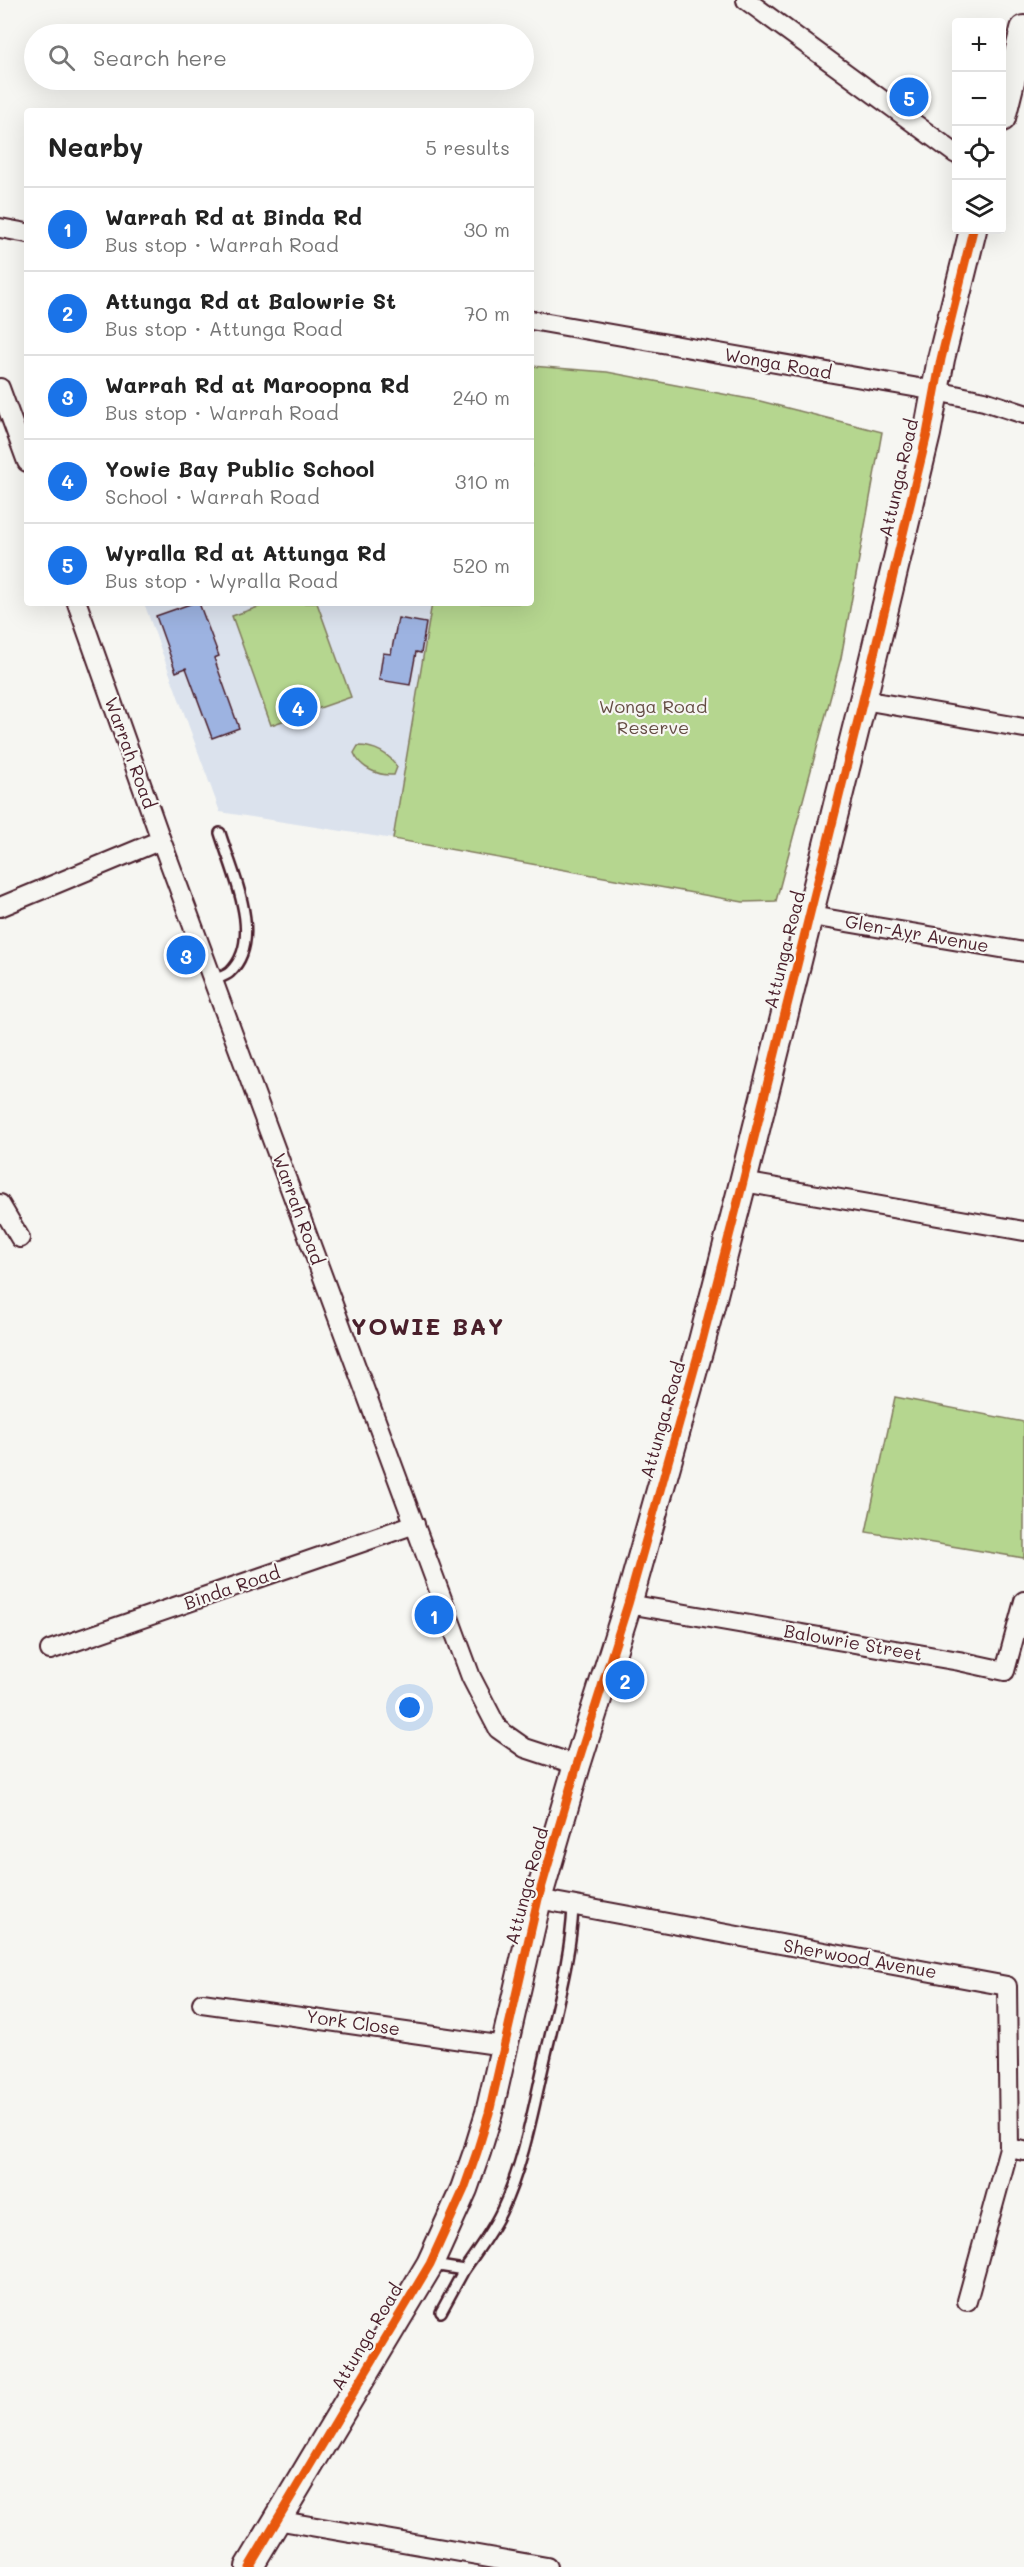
<!DOCTYPE html>
<html lang="en">
<head>
<meta charset="utf-8">
<style>
	:root { --surface:#fff; --page:#f6f6f6; --text:#222; --muted:#767676; --line:#e0e0e0; --accent:#1a73e8 }
	body { margin:0; font-family:Mali,sans-serif; background:var(--page); color:var(--text) }
	.controls { position:absolute; right:18px; top:18px; display:grid; overflow:hidden; border-radius:6px; box-shadow:0 6px 24px #0002 }
	.controls button { width:54px; height:54px; display:grid; place-items:center; padding:0; border:0; border-bottom:2px solid var(--line); background:var(--surface); color:var(--text); font:30px sans-serif }
	.you { position:absolute; left:410px; top:1708px; width:21px; height:21px; margin:-15px; border:4px solid #fff; border-radius:50%; background:#1a73e8; box-shadow:0 0 0 9px #1a73e833 }
	.badge { display:grid; place-items:center; width:39px; height:39px; border-radius:50%; background:var(--accent); color:#fff; font-size:20px; font-weight:700 }
	.pin { position:absolute; translate:-50% -50%; border:3px solid #fff; box-shadow:0 2px 6px #0006 }
	.list { margin:0; padding:0; list-style:none }
	h2 { display:flex; justify-content:space-between; align-items:center; height:78px; margin:0; padding:0 24px; font-size:26px }
	h2 small { font-size:20px; font-weight:400; color:var(--muted) }
	.list li { display:grid; grid-template-columns:39px 1fr auto; gap:18px; align-items:center; box-sizing:border-box; height:84px; padding:0 24px; border-top:2px solid var(--line) }
	.list b { display:block; font-size:22px; white-space:nowrap }
	.list p { margin:0; font-size:20px; white-space:nowrap; color:var(--muted) }
	.list em { font-size:20px; font-style:normal; color:var(--muted) }
	.icon { flex:none; width:33px; height:33px; fill:none; stroke:currentColor; stroke-width:2; stroke-linecap:round; stroke-linejoin:round }
	.map { position:relative; flex:none; width:1024px; height:2567px; overflow:hidden }
	.search { position:absolute; background:var(--surface); box-shadow:0 6px 24px #0002; left:24px; top:24px; width:510px; height:66px; display:flex; align-items:center; gap:15px; box-sizing:border-box; padding:0 21px; border-radius:33px; color:var(--muted); font-size:22px }
	.panel { position:absolute; background:var(--surface); box-shadow:0 6px 24px #0002; left:24px; top:108px; width:510px; height:498px; border-radius:6px }
	.map>svg:first-child { display:block }
	.built { fill:#dbe2ed }
	.green { fill:#b5d68f; stroke:#807a5d; stroke-width:1.5 }
	.building { fill:#9db3e1; stroke:#4a1f2b; stroke-width:1.5 }
	.lines { fill:none; stroke-linecap:round; stroke-linejoin:round }
	.lane-casing { stroke:#4a1f2b; stroke-width:14 }
	.street-casing { stroke:#4a1f2b; stroke-width:22 }
	.secondary-casing { stroke:#4a1f2b; stroke-width:30 }
	.lane { stroke:#f6f6f2; stroke-width:9 }
	.street { stroke:#f6f6f2; stroke-width:18 }
	.secondary { stroke:#f6f6f2; stroke-width:26 }
	.cycleway-casing { stroke:#f6f6f2; stroke-width:13 }
	.cycleway { stroke:#e8590c; stroke-width:9 }
	.labels { text-anchor:middle; stroke-width:4.5; stroke-linejoin:round; paint-order:stroke }
	.street-label { font-size:18px; fill:#4a1f2b; stroke:#f6f6f2 }
	.park-label { font-size:18px; fill:#654d44; stroke:#f6f6f2 }
	.district-label { font-size:24px; font-weight:bold; letter-spacing:1.5px; fill:#4a1f2b; stroke:#f6f6f2 }
</style>
</head>
<body>
<div class="map">
<svg width="1024" height="2567" viewBox="0 0 1024 2567">
	<rect width="100%" height="100%" fill="#f6f6f2"/>
	<filter id="ink" filterUnits="userSpaceOnUse"><feTurbulence type="fractalNoise" baseFrequency=".0167" numOctaves="2"/><feDisplacementMap in="SourceGraphic" scale="12" xChannelSelector="R" yChannelSelector="G"/><feConvolveMatrix kernelMatrix="1 2 1 2 8 2 1 2 1" color-interpolation-filters="sRGB"/></filter>
	<g filter="url(#ink)">
		<path class="built" d="M144 603H432L393 839 220 812Z"/>
		<path class="green" d="M531 366 607 372 760 401 882 432 841 658 776 901 743 902 393 839 432 603H531Z
			M270 603H317L351 697 271 725 232 616Z
			M358 746C374 746 390 754 397 767L394 775C378 776 360 768 354 753Z
			M895 1397 1024 1422V1558L866 1532Z"/>
		<path class="building" d="M193 603H199L219 656 214 658 239 728 212 738 186 668 176 672 156 616Z
			M398 618 426 623 421 653 416 652 410 685 379 680 383 653 391 654Z"/>
		<g class="lines">
			<g class="lane-casing">
				<path id="lane" d="M213 980C218 978 226 976 230 972 265 939 232 872 220 833
					M433 2265 464 2270C477 2251 491 2233 501 2212 526 2159 535 2098 549 2041 559 1997 571 1953 573 1907
					M441 2312 464 2270"/>
			</g>
			<g class="street-casing">
				<path id="street" d="M746 0 956 154
					M0 228 27 233
					M531 320 936 391 984 401 1024 414
					M0 388 27 462
					M77 603 161 840 471 1677 498 1729 525 1748 577 1765
					M863 700 1024 728
					M0 907 161 840
					M811 916 1024 952
					M743 1182 1024 1231
					M0 1204 20 1238
					M628 1604 959 1661 1005 1671 1024 1601
					M50 1650 415 1524
					M538 1899 1007 1986 1009 2148 1024 2151
					M202 2003 504 2046
					M967 2301 1009 2148
					M276 2520 547 2567"/>
			</g>
			<g class="secondary-casing">
				<path id="secondary" d="M1002 118 1024 29
					M249 2567 430 2264 464 2189 477 2152 489 2113 538 1899 577 1765 628 1604 702 1341 743 1182 863 700 927 434 941 359 973 230"/>
			</g>
			<use href="#lane" class="lane"/>
			<use href="#street" class="street"/>
			<use href="#secondary" class="secondary"/>
			<g class="cycleway-casing">
				<path id="cycleway" d="M249 2567 430 2264 464 2189 477 2152 489 2113 538 1899 577 1765 628 1604 702 1341 743 1182 863 700 927 434 941 359 973 230"/>
			</g>
			<use href="#cycleway" class="cycleway"/>
		</g>
	</g>
	<g class="labels">
		<g class="street-label">
			<text transform="translate(778 364) rotate(10)" y="6">Wonga Road</text>
			<text transform="translate(899 478) rotate(-77)" y="6">Attunga Road</text>
			<text transform="translate(130 753) rotate(70)" y="6">Warrah Road</text>
			<text transform="translate(917 934) rotate(10)" y="6">Glen-Ayr Avenue</text>
			<text transform="translate(785 950) rotate(-76)" y="6">Attunga Road</text>
			<text transform="translate(298 1209) rotate(70)" y="6">Warrah Road</text>
			<text transform="translate(663 1420) rotate(-74)" y="6">Attunga Road</text>
			<text transform="translate(232 1588) rotate(-19)" y="6">Binda Road</text>
			<text transform="translate(853 1643) rotate(10)" y="6">Balowrie Street</text>
			<text transform="translate(527 1886) rotate(-75)" y="6">Attunga Road</text>
			<text transform="translate(860 1959) rotate(10)" y="6">Sherwood Avenue</text>
			<text transform="translate(353 2023) rotate(8)" y="6">York Close</text>
			<text transform="translate(367 2337) rotate(-59)" y="6">Attunga Road</text>
		</g>
		<g class="park-label">
			<text x="653" y="713">Wonga Road<tspan x="653" dy="21">Reserve</tspan></text>
		</g>
		<g class="district-label">
			<text x="428" y="1335">YOWIE BAY</text>
		</g>
	</g>
</svg>
<div class="controls">
<button>+</button>
<button>−</button>
<button><svg class="icon" aria-label="locate" viewBox="0 0 24 24"><circle cx="12" cy="12" r="6"/><path d="M12 2v4M12 18v4M2 12h4M18 12h4"/></svg></button>
<button><svg class="icon" aria-label="layers" viewBox="0 0 24 24"><path d="M12 4l9 5-9 5-9-5zM3 14l9 5 9-5"/></svg></button>
</div>
<div class="you"></div>
<div class="pin badge" style="left:434px;top:1615px">1</div>
<div class="pin badge" style="left:625px;top:1680px">2</div>
<div class="pin badge" style="left:186px;top:955px">3</div>
<div class="pin badge" style="left:298px;top:707px">4</div>
<div class="pin badge" style="left:909px;top:97px">5</div>
<div class="search"><svg class="icon" aria-label="search" viewBox="0 0 24 24"><circle cx="10" cy="10" r="6"/><path d="M15 15l6 6"/></svg>Search here</div>
<section class="panel">
<h2>Nearby<small>5 results</small></h2>
<ul class="list">
<li><span class="badge">1</span><div><b>Warrah Rd at Binda Rd</b><p>Bus stop · Warrah Road</p></div><em>30 m</em></li>
<li><span class="badge">2</span><div><b>Attunga Rd at Balowrie St</b><p>Bus stop · Attunga Road</p></div><em>70 m</em></li>
<li><span class="badge">3</span><div><b>Warrah Rd at Maroopna Rd</b><p>Bus stop · Warrah Road</p></div><em>240 m</em></li>
<li><span class="badge">4</span><div><b>Yowie Bay Public School</b><p>School · Warrah Road</p></div><em>310 m</em></li>
<li><span class="badge">5</span><div><b>Wyralla Rd at Attunga Rd</b><p>Bus stop · Wyralla Road</p></div><em>520 m</em></li>
</ul>
</section>
</div>
</body>
</html>
